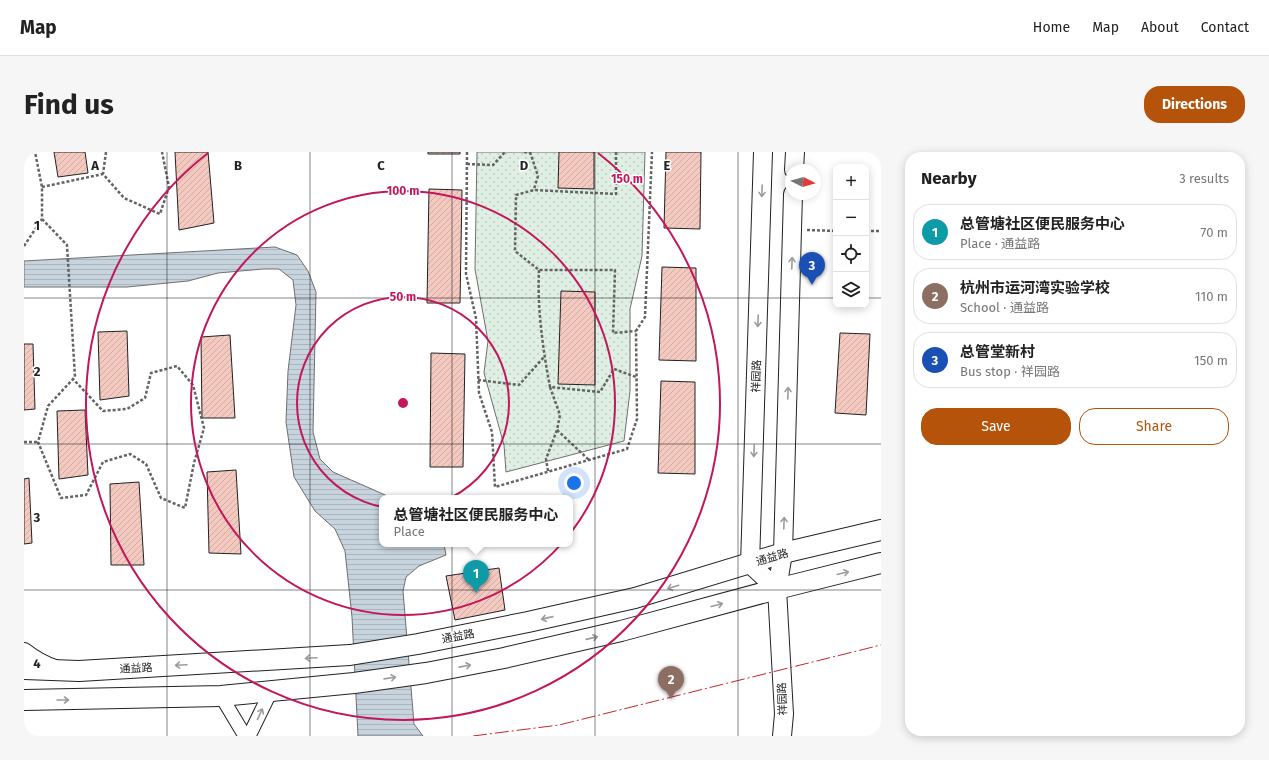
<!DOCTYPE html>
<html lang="en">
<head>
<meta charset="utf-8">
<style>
	:root { --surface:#fff; --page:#f6f6f6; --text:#222; --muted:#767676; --line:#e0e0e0; --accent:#b45309 }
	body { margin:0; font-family:"Fira Sans","Noto Sans SC",sans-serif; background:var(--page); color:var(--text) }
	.controls { position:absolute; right:12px; top:12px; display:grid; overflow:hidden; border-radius:8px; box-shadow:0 2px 10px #0003 }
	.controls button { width:36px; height:36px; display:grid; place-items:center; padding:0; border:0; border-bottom:1px solid var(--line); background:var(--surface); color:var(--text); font:20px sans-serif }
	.compass { position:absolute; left:761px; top:12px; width:36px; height:36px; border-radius:50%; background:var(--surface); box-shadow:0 2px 10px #0003; rotate:96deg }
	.you { position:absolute; left:550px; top:331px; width:14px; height:14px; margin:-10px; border:3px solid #fff; border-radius:50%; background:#1a73e8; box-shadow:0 0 0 6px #1a73e833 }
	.badge { display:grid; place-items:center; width:26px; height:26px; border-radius:50%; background:var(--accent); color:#fff; font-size:13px; font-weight:700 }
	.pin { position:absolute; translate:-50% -33px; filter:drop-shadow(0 1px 2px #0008) }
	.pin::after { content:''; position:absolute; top:21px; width:14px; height:12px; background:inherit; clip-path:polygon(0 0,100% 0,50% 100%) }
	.popup { position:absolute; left:355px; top:343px; width:194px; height:52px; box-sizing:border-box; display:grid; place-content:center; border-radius:8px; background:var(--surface); filter:drop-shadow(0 1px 3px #0005); font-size:13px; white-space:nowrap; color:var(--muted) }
	.popup b { font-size:15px; color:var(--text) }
	.popup::after { content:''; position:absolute; left:50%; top:100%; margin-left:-8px; border:8px solid transparent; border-top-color:var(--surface) }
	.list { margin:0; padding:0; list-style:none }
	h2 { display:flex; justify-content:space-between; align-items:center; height:52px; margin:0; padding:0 16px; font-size:17px }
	h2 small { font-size:13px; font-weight:400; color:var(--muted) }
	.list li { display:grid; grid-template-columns:26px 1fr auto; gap:12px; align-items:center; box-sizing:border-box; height:56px; margin:0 8px 8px; padding:0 8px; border:1px solid var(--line); border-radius:16px }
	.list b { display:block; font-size:15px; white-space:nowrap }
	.list p { margin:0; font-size:13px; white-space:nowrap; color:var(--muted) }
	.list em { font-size:13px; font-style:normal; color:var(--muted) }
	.actions { display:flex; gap:8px; padding:12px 16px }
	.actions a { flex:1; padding:9px 0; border:1px solid var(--accent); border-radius:16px; text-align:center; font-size:14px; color:var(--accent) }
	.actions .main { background:var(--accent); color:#fff }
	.icon { flex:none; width:22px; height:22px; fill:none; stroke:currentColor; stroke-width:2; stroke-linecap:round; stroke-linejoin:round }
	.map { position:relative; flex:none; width:857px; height:584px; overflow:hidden; border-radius:16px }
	header { display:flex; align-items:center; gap:24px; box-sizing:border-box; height:56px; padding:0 20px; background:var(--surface); border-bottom:1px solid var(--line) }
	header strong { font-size:19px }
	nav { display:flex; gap:22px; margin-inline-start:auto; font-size:14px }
	.intro { display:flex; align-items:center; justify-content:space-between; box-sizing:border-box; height:96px; padding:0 24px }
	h1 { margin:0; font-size:28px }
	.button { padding:10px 18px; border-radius:16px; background:var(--accent); color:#fff; font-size:14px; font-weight:700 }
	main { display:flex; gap:24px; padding:0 24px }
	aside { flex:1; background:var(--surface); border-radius:16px; box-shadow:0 2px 10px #0003 }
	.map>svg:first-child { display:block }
	.grass { fill:url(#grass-dots); stroke:#6f6f6f }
	.water { fill:url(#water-rules); stroke:#6f6f6f }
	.building { fill:url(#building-hatch); stroke:#222 }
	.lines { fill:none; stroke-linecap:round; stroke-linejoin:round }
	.street-casing { stroke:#222; stroke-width:15 }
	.secondary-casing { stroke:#222; stroke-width:20 }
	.primary-casing { stroke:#222; stroke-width:22 }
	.path { stroke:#646464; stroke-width:2.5; stroke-dasharray:3 2; stroke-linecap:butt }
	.street { stroke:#fff; stroke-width:13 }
	.secondary { stroke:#fff; stroke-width:18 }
	.primary { stroke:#fff; stroke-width:20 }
	.power { stroke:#c62828; stroke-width:1; stroke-dasharray:14 3 2 3; stroke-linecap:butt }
	.oneway { stroke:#9c9c9c }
	.grid { fill:none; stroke:#222; stroke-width:1; stroke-opacity:0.55 }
	.ring { fill:none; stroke:#c2185b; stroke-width:2 }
	.labels { text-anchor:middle; stroke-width:3; stroke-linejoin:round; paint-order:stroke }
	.street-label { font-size:11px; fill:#222; stroke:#fff }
	.grid-label { font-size:13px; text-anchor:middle; font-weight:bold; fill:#222; stroke:#fff; stroke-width:3; stroke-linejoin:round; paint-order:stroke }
	.centre { fill:#c2185b; stroke:#fff; stroke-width:2 }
	.ring-label { font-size:12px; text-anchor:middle; font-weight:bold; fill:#c2185b; stroke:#fff; stroke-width:3; stroke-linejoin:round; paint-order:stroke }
</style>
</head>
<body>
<header>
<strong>Map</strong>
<nav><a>Home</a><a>Map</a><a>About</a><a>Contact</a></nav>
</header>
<div class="intro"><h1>Find us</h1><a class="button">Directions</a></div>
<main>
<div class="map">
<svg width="857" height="584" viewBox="0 0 857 584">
	<defs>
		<pattern id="grass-dots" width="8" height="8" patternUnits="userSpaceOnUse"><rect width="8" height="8" fill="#e0efe3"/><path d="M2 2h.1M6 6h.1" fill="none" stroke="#c0cdc2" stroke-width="1.8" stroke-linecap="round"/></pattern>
		<pattern id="water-rules" width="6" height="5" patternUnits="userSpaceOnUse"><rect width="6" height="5" fill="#c7d3dd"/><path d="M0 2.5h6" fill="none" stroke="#abb5bd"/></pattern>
		<pattern id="building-hatch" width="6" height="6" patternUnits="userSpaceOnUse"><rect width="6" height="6" fill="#f3c9c0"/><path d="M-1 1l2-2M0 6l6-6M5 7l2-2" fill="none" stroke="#d0aca5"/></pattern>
	</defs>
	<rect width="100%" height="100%" fill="#fff"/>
	<path class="grass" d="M453 0H621L618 104 606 157V239L600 289 482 320 480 293 460 221 464 189 451 117Z"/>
	<path class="water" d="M251 95 273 103 284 119 292 140 289 280 296 307 309 320 368 346H358V392H420L422 403 395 414 382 425 379 439 390 572 399 584H334L328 465 321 399 311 377 291 359 270 325 262 270 264 219 272 153 269 128 255 117H239L194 121 164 129 103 135H0V109Z"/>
	<path class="building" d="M30 0H61L64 21 34 25Z
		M151 0H184L190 71 155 78Z
		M404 0H436V2H404Z
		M535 0H570V37L534 36Z
		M642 0H677L676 77 640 76Z
		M405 37 438 38 436 151H403Z
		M638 115 672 116V209L635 208Z
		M537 139 571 140V233L534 232Z
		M103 179 105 244 76 248 74 180Z
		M816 181 846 182 842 263 811 261Z
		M206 183 211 266H178L177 185Z
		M0 192H9L11 257 0 258Z
		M407 201 441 202 439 315H406Z
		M637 229 671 230V322L634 321Z
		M61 258 64 323 35 327 33 259Z
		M212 318 217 402 185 401 183 320Z
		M5 326 8 391 0 392V327Z
		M115 330 120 413H87L86 332Z
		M475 416 481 458 431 468 422 424Z"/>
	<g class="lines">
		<g class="street-casing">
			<path id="street" d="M197 544 221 584
				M225 584 247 539"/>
		</g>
		<g class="secondary-casing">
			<path id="secondary" d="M739 0 726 412 753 437
				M770 18 771 0
				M0 500C10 508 19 513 31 517
				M758 584 760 562 753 437 759 401 769 42"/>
		</g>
		<g class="primary-casing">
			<path id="primary" d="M0 517 55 519 326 503 394 492 504 470 611 446 759 401 857 378
				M0 548 197 544 330 531 402 521 480 506 597 479 753 437 857 411"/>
		</g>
		<path class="path" d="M82 0 79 22 100 46 136 62 145 35 138 0
			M443 0 442 122 452 166 455 241 468 280 471 335 603 297 613 267 612 179 621 165 628 0
			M500 0 506 1
			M506 0 514 24 510 37
			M592 0V42L510 38 492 43 491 99 515 118H591L589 181 612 179
			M443 12 469 13 481 0
			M18 35 79 22
			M18 67 43 93 51 225 49 227 24 254 14 290 37 346 62 343 79 310 106 302 122 312 137 346 161 356 170 311 180 276 169 233 153 214 127 221 121 246 103 257 79 259 49 227
			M783 78 812 79
			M842 79H857
			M0 94 18 67V35L11 0
			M515 118C513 156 519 198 526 235L576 240 590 217 612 225
			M454 228 495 233 520 205
			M526 235 536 263 533 278 565 308
			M0 290H14
			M524 319 522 307 533 278"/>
		<use href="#street" class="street"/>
		<use href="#secondary" class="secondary"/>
		<use href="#primary" class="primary"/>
		<path class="power" d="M449 584 535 573 857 493"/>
	</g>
	<defs><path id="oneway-shaft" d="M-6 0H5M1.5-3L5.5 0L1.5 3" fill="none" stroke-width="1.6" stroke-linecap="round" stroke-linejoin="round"/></defs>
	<g class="oneway">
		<use href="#oneway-shaft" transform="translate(738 39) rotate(92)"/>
		<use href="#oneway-shaft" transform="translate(768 111) rotate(-88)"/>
		<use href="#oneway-shaft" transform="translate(734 169) rotate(92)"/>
		<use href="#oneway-shaft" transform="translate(764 241) rotate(-88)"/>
		<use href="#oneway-shaft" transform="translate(730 299) rotate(92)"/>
		<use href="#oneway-shaft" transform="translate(760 371) rotate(-88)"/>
		<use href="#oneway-shaft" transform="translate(819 421) rotate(-14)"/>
		<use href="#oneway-shaft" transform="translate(649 435) rotate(163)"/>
		<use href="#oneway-shaft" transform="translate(693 453) rotate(-15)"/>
		<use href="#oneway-shaft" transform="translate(523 466) rotate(167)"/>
		<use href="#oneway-shaft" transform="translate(568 486) rotate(-13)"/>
		<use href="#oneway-shaft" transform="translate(287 506) rotate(177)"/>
		<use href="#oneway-shaft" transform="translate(157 513) rotate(177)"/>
		<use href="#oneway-shaft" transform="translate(441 514) rotate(-11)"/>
		<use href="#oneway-shaft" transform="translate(366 526) rotate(-8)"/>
		<use href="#oneway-shaft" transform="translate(39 548)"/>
		<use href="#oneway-shaft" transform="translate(236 562) rotate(-65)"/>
	</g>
	<path class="grid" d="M143 0V584M286 0V584M428 0V584M571 0V584M714 0V584M0 146H812M842 146H857M0 292H857M0 438H857"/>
	<g class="ring">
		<circle cx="379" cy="251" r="106"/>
		<circle cx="379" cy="251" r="212"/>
		<path d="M574 1A317 317 0 1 1 184 1"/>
	</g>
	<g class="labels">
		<g class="street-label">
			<text transform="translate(732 224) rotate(-88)" y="4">祥园路</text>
			<text transform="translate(748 405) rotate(-16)" y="4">通益路</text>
			<text transform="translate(434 484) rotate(-11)" y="4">通益路</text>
			<text transform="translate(112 516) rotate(-3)" y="4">通益路</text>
			<text transform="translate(758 547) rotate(-92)" y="4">祥园路</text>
		</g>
	</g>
	<g class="grid-label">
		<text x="71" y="18">A</text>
		<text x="214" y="18">B</text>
		<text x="357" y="18">C</text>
		<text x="500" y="18">D</text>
		<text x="643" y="18">E</text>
		<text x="13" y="78">1</text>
		<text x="13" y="224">2</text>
		<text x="13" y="370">3</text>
		<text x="13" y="516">4</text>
	</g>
	<circle cx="379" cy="251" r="6" class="centre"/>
	<g class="ring-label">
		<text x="603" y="31">150 m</text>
		<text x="379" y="43">100 m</text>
		<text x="379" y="149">50 m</text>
	</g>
</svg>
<div class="controls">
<button>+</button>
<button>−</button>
<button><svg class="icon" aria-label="locate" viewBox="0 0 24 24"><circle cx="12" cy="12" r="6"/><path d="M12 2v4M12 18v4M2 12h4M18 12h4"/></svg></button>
<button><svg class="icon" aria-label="layers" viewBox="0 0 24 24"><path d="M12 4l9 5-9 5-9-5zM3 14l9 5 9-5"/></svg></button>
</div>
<svg class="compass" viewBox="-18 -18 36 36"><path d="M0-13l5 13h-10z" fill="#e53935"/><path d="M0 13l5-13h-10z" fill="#767676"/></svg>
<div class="you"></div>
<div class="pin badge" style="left:452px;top:441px;background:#0f9aa8">1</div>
<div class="popup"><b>总管塘社区便民服务中心</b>Place</div>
<div class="pin badge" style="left:647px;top:547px;background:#8d6e63">2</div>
<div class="pin badge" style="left:788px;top:133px;background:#1a4fb4">3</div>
</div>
<aside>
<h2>Nearby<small>3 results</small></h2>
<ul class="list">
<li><span class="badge" style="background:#0f9aa8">1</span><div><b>总管塘社区便民服务中心</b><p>Place · 通益路</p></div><em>70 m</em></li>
<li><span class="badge" style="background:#8d6e63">2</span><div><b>杭州市运河湾实验学校</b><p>School · 通益路</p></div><em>110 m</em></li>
<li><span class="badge" style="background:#1a4fb4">3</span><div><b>总管堂新村</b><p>Bus stop · 祥园路</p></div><em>150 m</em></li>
</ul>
<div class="actions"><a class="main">Save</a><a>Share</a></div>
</aside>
</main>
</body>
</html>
